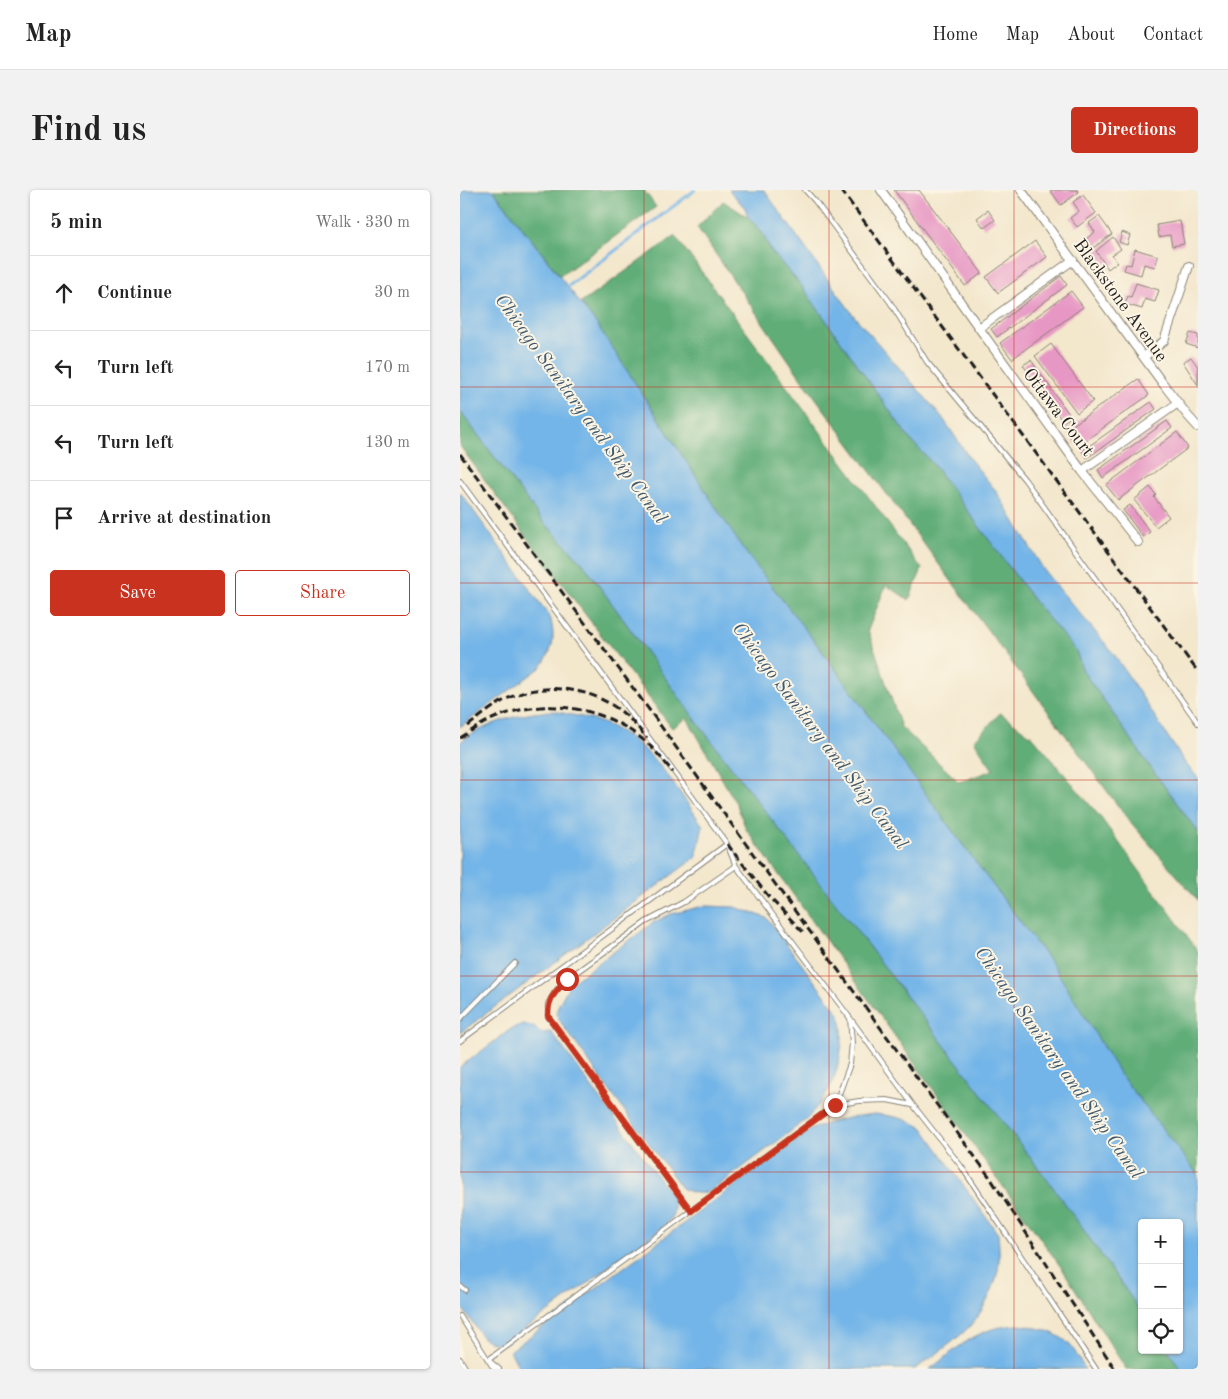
<!DOCTYPE html>
<html lang="en">
<head>
<meta charset="utf-8">
<style>
	:root { --surface:#fff; --page:#f2f2f2; --text:#222; --muted:#767676; --line:#e0e0e0; --accent:#c8321e }
	body { margin:0; font-family:"Old Standard TT",serif; background:var(--page); color:var(--text) }
	.controls { position:absolute; right:15px; bottom:15px; display:grid; overflow:hidden; border-radius:5px; box-shadow:0 1px 4px #0004 }
	.controls button { width:45px; height:45px; display:grid; place-items:center; padding:0; border:0; border-bottom:1px solid var(--line); background:var(--surface); color:var(--text); font:25px sans-serif }
	.stop { position:absolute; width:15px; height:15px; margin:-11px; border:4px solid #c8321e; border-radius:50%; background:#fff }
	.stop.end { background:#c8321e; border-color:#fff; box-shadow:0 1px 5px #0008 }
	.list { margin:0; padding:0; list-style:none }
	h2 { display:flex; justify-content:space-between; align-items:center; height:65px; margin:0; padding:0 20px; font-size:21px }
	h2 small { font-size:16px; font-weight:400; color:var(--muted) }
	.list li { display:grid; grid-template-columns:32px 1fr auto; gap:15px; align-items:center; box-sizing:border-box; height:75px; padding:0 20px; border-top:1px solid var(--line) }
	.list b { display:block; font-size:19px; white-space:nowrap }
	.list em { font-size:16px; font-style:normal; color:var(--muted) }
	.actions { display:flex; gap:10px; padding:15px 20px }
	.actions a { flex:1; padding:11px 0; border:1px solid var(--accent); border-radius:5px; text-align:center; font-size:18px; color:var(--accent) }
	.actions .main { background:var(--accent); color:#fff }
	.icon { flex:none; width:28px; height:28px; fill:none; stroke:currentColor; stroke-width:2; stroke-linecap:round; stroke-linejoin:round }
	.map { position:relative; flex:none; width:738px; height:1179px; overflow:hidden; border-radius:5px }
	header { display:flex; align-items:center; gap:30px; box-sizing:border-box; height:70px; padding:0 25px; background:var(--surface); border-bottom:1px solid var(--line) }
	header strong { font-size:24px }
	nav { display:flex; gap:28px; margin-inline-start:auto; font-size:18px }
	.intro { display:flex; align-items:center; justify-content:space-between; box-sizing:border-box; height:120px; padding:0 30px }
	h1 { margin:0; font-size:35px }
	.button { padding:12px 22px; border-radius:5px; background:var(--accent); color:#fff; font-size:18px; font-weight:700 }
	main { display:flex; gap:30px; padding:0 30px }
	aside { flex:1; background:var(--surface); border-radius:5px; box-shadow:0 1px 4px #0004 }
	.map>svg:first-child { display:block }
	.forest { fill:#60ad78; stroke:#3e644a }
	.water { fill:#73b5e8; stroke:#486882 }
	.lines { fill:none; stroke-linecap:round; stroke-linejoin:round }
	.stream { stroke:#73b5e8; stroke-width:3 }
	.building { fill:#e797c4 }
	.lane-casing { stroke:#888274; stroke-width:6 }
	.street-casing { stroke:#888274; stroke-width:10 }
	.lane { stroke:#fff; stroke-width:4 }
	.street { stroke:#fff; stroke-width:8 }
	.rail { stroke:#1c1c1c; stroke-width:3; stroke-dasharray:8 4; stroke-linecap:butt }
	.route { stroke:#c8321e; stroke-width:6 }
	.grid { fill:none; stroke:#c8321e; stroke-width:1; stroke-opacity:0.55 }
	.labels { text-anchor:middle; stroke-width:4; stroke-linejoin:round; paint-order:stroke }
	.street-label { font-size:18px; fill:#1c1c1c; stroke:#fcf5e5 }
	.water-label { font-size:19px; font-style:italic; fill:#3f596e; stroke:#fcf5e5 }
</style>
</head>
<body>
<header>
<strong>Map</strong>
<nav><a>Home</a><a>Map</a><a>About</a><a>Contact</a></nav>
</header>
<div class="intro"><h1>Find us</h1><a class="button">Directions</a></div>
<main>
<aside>
<h2>5 min<small>Walk · 330 m</small></h2>
<ul class="list">
<li><svg class="icon" aria-label="ahead" viewBox="0 0 24 24"><path d="M12 20V5M6 11l6-6 6 6"/></svg><div><b>Continue</b></div><em>30 m</em></li>
<li><svg class="icon" aria-label="left" viewBox="0 0 24 24"><path d="M17 20v-9H6M10 6l-5 5 5 5"/></svg><div><b>Turn left</b></div><em>170 m</em></li>
<li><svg class="icon" aria-label="left" viewBox="0 0 24 24"><path d="M17 20v-9H6M10 6l-5 5 5 5"/></svg><div><b>Turn left</b></div><em>130 m</em></li>
<li><svg class="icon" aria-label="arrive" viewBox="0 0 24 24"><path d="M6 21V4h12l-3 4 3 4H6"/></svg><div><b>Arrive at destination</b></div></li>
</ul>
<div class="actions"><a class="main">Save</a><a>Share</a></div>
</aside>
<div class="map">
<svg width="738" height="1179" viewBox="0 0 738 1179">
	<rect width="100%" height="100%" fill="#fcf5e5"/>
	<filter id="ink" filterUnits="userSpaceOnUse"><feTurbulence type="fractalNoise" baseFrequency=".02" numOctaves="2"/><feDisplacementMap in="SourceGraphic" scale="10" xChannelSelector="R" yChannelSelector="G"/><feConvolveMatrix kernelMatrix="1 2 1 2 8 2 1 2 1" color-interpolation-filters="sRGB"/></filter>
	<filter id="wash" filterUnits="userSpaceOnUse"><feTurbulence type="fractalNoise" baseFrequency=".0096" numOctaves="4" result="noise"/><feDisplacementMap in="SourceGraphic" scale="20" xChannelSelector="R" yChannelSelector="G"/><feGaussianBlur stdDeviation="1.12" result="paint"/><feColorMatrix in="noise" values="0 0 0 0 0 0 0 0 0 0 0 0 0 0 0 0 0 1.4 0 .05"/><feComposite in="paint" operator="in"/></filter>
	<g filter="url(#wash)">
		<rect width="100%" height="100%" fill="#f3e7cc"/>
		<path class="forest" d="M33 0H184L196 17 100 86Z
			M263 11 288 27 302 42 311 61 341 95 449 248 473 274 575 412 616 461 623 481 689 575 738 642V710L667 628 343 191 237 37Z
			M215 46 462 379 449 410 426 395 408 440 441 537 499 592 533 580 514 551 540 523 573 547 641 628 738 761V985L659 883 595 778 499 650 368 469 283 359 138 136 121 113Z
			M0 221 82 330 122 372 240 536 599 1005 682 1123V1160H708L721 1179H666L603 1080 286 639 277 615 227 528 212 538 73 356 0 256Z"/>
		<path class="water" d="M0 0H33L138 136 283 359 368 469 499 650 595 778 659 883 738 985V1179H721L708 1160H719V1033H682V1123L599 1005 240 536 122 372 82 330 0 221Z
			M269 0H304L394 126 482 227 510 269 536 301 585 382 654 464 725 573 738 588V642L689 575 623 481 616 461 575 412 473 274 449 248 341 95 311 61 302 42 288 27 285 18Z
			M0 302 90 427C96 448 93 461 80 478L0 537Z
			M94 521C110 525 127 527 143 533 191 552 215 596 243 636L236 667 0 843V552C28 532 60 523 94 521Z
			M244 716 275 717 307 728 379 824C380 829 382 835 382 840 383 858 378 881 370 897 364 909 355 919 347 929L255 998C242 1005 235 1005 222 998L155 908 102 834 96 824 98 816 110 794 194 732 211 724Z
			M62 834 72 836 82 843 91 842 212 1006C216 1022 214 1026 202 1038L46 1153H32L23 1148 0 1115V877L51 839Z
			M415 924C434 926 446 928 463 938L538 1044C539 1056 540 1068 538 1080 534 1101 521 1126 505 1141 490 1155 472 1167 455 1179H60L50 1161 352 939C373 931 392 926 415 924Z
			M558 1135C575 1136 598 1142 610 1155 616 1162 620 1171 625 1179H470C488 1166 505 1149 527 1141 536 1137 548 1136 558 1135Z"/>
		<g class="lines">
			<path class="stream" d="M106 98 235 0"/>
		</g>
		<g id="blocks">
			<path class="building" d="M434 0H459L522 83 505 96Z
				M590 0H617L619 2 601 15Z
				M623 5 636 23 617 37 610 28 619 21 613 12Z
				M528 20 535 30 524 38 517 28Z
				M639 26 652 44 633 58 626 49 635 42 629 33Z
				M720 31 724 54 712 56 710 45 699 47 697 35Z
				M662 42 670 45 667 55 659 52Z
				M653 47 661 59 652 65 657 72 648 79 636 61Z
				M575 51 587 67 538 103 526 87Z
				M675 59 698 66 695 77 684 74 681 85 664 80 666 74 671 75Z
				M601 86 607 95 537 147 531 139Z
				M676 93 699 100 695 112 685 109 682 119 665 114 668 106 671 107Z
				M611 101 623 117 552 169 540 153Z
				M730 143 738 145V158L726 154Z
				M591 154 633 211 617 223 575 166Z
				M731 167 738 177V195L723 172Z
				M571 170 611 227 603 232 563 175Z
				M678 189 689 205 618 256 606 240Z
				M691 212 696 219 627 268 622 261Z
				M707 231 712 238 643 288 638 280Z
				M717 242 728 258 658 310 646 295Z
				M690 297 696 305 694 307 709 327 696 337 674 310Z
				M670 315 690 342 683 347 663 320Z"/>
		</g>
	</g>
	<g filter="url(#ink)">
		<use href="#blocks" fill-opacity="0" stroke="#888274" stroke-width="1"/>
		<g class="lines">
			<g class="lane-casing">
				<path id="lane" d="M345 0 355 11 430 112 467 172 565 290 738 533
					M0 291 267 654 276 676 390 828 453 915 501 976 636 1179
					M0 829 55 773
					M0 851 267 654
					M375 915 399 911 427 910 452 915
					M231 1021 88 826V814L95 802 107 789 186 732 224 712 276 676
					M0 1096 5 1100
					M0 1126 34 1179
					M0 1169 6 1179
					M39 1179 28 1170 375 915 390 874 392 853 390 828"/>
			</g>
			<g class="street-casing">
				<path id="street" d="M421 0 519 138 622 281 718 213
					M561 0 701 191 728 226 738 237
					M519 138 613 70
					M684 167 704 151 729 76
					M622 281 678 352"/>
			</g>
			<use href="#lane" class="lane"/>
			<use href="#street" class="street"/>
			<path class="rail" d="M381 0 738 482
				M0 264 190 521 280 646 529 986 655 1179
				M8 536C22 525 37 513 53 506 90 492 133 498 163 523 172 530 179 539 187 548
				M0 548C10 542 19 535 30 530 82 506 145 515 188 554 197 562 205 573 213 582
				M267 654 309 707 345 744"/>
		</g>
	</g>
	<g class="lines" filter="url(#ink)">
		<path class="route" d="M107 789C95 803 88 807 88 826L231 1021 375 915"/>
	</g>
	<path class="grid" d="M184 0V1179M369 0V1179M554 0V1179M0 197H738M0 393H738M0 590H738M0 786H738M0 982H738"/>
	<g class="labels">
		<g class="street-label">
			<text transform="translate(661 110) rotate(54)" y="6">Blackstone Avenue</text>
			<text transform="translate(599 222) rotate(53)" y="6">Ottawa Court</text>
		</g>
		<g class="water-label">
			<text transform="translate(122 218) rotate(54)" y="7">Chicago Sanitary and Ship Canal</text>
			<text transform="translate(361 545) rotate(53)" y="7">Chicago Sanitary and Ship Canal</text>
			<text transform="translate(600 872) rotate(55)" y="7">Chicago Sanitary and Ship Canal</text>
		</g>
	</g>
</svg>
<div class="controls">
<button>+</button>
<button>−</button>
<button><svg class="icon" aria-label="locate" viewBox="0 0 24 24"><circle cx="12" cy="12" r="6"/><path d="M12 2v4M12 18v4M2 12h4M18 12h4"/></svg></button>
</div>
<div class="stop" style="left:107px;top:789px"></div>
<div class="stop end" style="left:375px;top:915px"></div>
</div>
</main>
</body>
</html>
